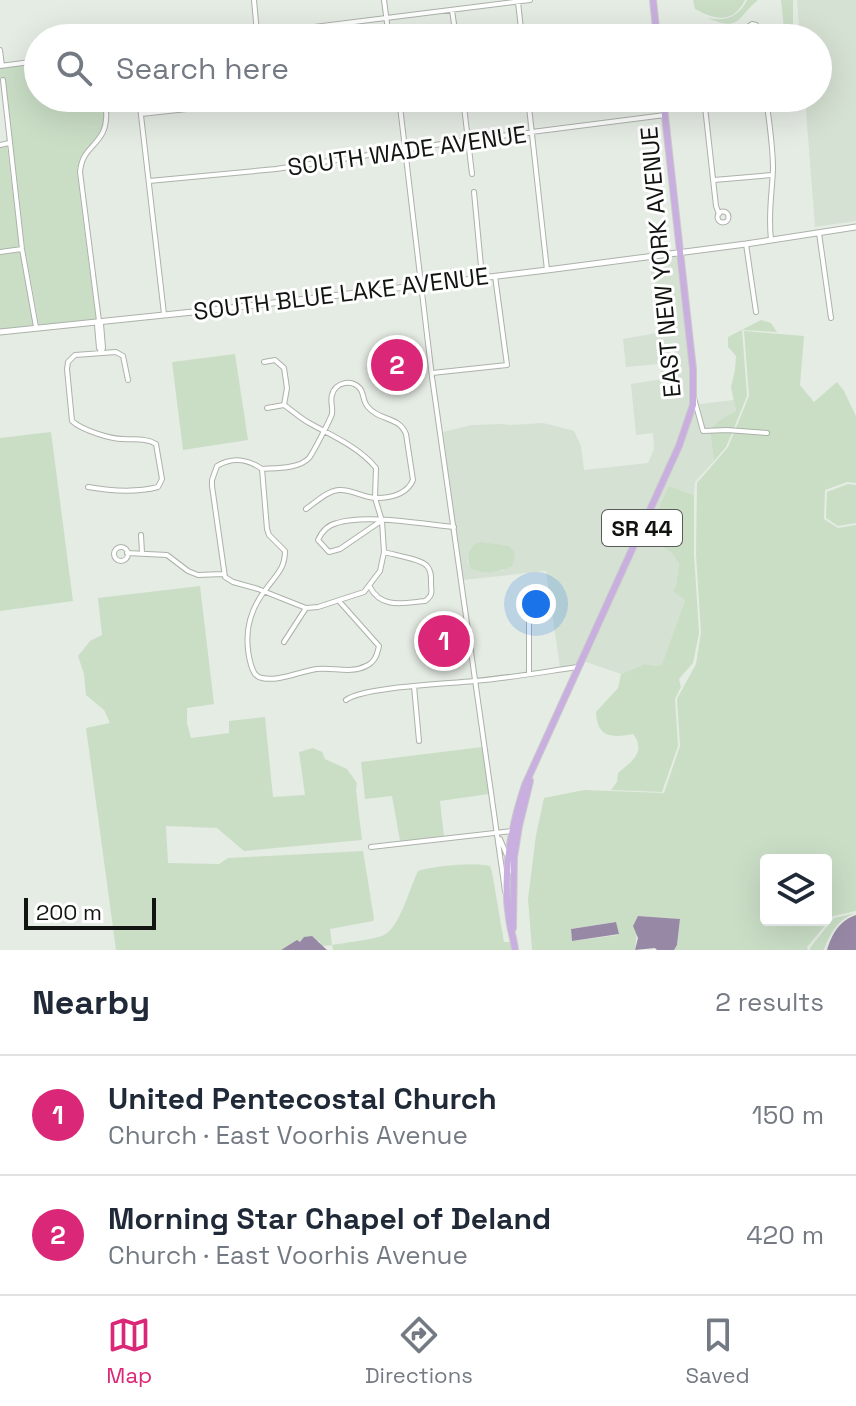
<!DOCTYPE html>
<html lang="en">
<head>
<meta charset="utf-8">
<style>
	:root { --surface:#fff; --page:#f6f6f7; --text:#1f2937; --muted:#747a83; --line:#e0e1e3; --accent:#db2777 }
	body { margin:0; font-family:"Space Grotesk",sans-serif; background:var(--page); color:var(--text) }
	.controls { position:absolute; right:24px; bottom:24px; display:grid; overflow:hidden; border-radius:8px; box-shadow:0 8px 32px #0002 }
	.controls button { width:72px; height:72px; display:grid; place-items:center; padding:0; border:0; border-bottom:2px solid var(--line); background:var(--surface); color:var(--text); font:40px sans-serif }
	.scale { position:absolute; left:24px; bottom:20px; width:132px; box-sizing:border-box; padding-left:8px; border:4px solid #121411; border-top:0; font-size:22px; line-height:28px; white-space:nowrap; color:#121411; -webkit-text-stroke:6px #fff; paint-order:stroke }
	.you { position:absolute; left:536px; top:604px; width:28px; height:28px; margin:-20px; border:6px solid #fff; border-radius:50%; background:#1a73e8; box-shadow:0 0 0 12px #1a73e833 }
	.badge { display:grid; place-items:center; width:52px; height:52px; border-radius:50%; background:var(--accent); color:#fff; font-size:26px; font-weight:700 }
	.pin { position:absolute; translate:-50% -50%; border:4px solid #fff; box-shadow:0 2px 8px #0006 }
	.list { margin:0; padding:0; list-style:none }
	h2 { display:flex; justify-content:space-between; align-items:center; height:104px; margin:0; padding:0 32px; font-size:34px }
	h2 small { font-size:26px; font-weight:400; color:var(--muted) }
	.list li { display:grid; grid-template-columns:52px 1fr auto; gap:24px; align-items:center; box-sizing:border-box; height:120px; padding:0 32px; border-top:2px solid var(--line) }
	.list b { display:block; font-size:30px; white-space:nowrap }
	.list p { margin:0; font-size:26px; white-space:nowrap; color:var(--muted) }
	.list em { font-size:26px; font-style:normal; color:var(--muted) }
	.icon { flex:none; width:44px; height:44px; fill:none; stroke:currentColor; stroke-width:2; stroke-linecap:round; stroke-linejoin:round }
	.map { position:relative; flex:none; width:856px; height:950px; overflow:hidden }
	.search { position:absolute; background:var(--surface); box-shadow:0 8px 32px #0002; left:24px; right:24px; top:24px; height:88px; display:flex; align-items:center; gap:20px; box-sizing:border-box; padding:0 28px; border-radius:44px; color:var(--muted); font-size:30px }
	.sheet { height:344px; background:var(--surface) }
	nav { display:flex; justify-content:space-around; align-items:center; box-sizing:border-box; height:112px; border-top:2px solid var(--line); background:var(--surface); font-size:22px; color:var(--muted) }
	nav a { display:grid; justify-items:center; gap:4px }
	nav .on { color:var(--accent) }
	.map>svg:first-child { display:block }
	.built { fill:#d5e1d3; fill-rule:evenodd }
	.green { fill:#cadec6; fill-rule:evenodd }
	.water { fill:#9789a5 }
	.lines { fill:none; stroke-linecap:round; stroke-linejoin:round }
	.minor-casing { stroke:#acb2aa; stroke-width:6 }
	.tertiary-casing { stroke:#acb2aa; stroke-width:6 }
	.secondary-casing { stroke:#acb2aa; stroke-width:7 }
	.primary-casing { stroke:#cbcbcb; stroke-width:8 }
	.minor { stroke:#fff; stroke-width:4 }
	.tertiary { stroke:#fff; stroke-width:4 }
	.secondary { stroke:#fff; stroke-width:5 }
	.primary { stroke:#c9afdf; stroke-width:6 }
	.labels { text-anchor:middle; stroke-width:6; stroke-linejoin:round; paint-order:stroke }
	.shield { fill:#fff; stroke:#595a58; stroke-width:2 }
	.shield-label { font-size:22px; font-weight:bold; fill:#121411 }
	.street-label { font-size:24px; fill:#121411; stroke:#fff }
</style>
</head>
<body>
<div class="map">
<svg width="856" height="950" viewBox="0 0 856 950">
	<rect width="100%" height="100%" fill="#e5ece4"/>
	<path class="built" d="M797 0H856V221L815 227 805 98H818V38H800Z
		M678 255 691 377 689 411 683 431 576 665 560 667 546 571 463 580 443 432 471 425 501 424 511 425 543 423 574 431 581 446 584 470 648 463 654 449 653 433 636 435 631 384 663 379 660 364 626 367 623 339 657 333 650 259ZM493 545H498L503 571H476L469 565 467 561 470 548Z
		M734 400 736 412 718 421 711 428H705L699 404Z
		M695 408 700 433H710L714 461 695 482 694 495 669 486 670 551 679 563 676 586 685 600 662 664 658 666 644 664 621 674 583 661 682 446Z"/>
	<path class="green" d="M693 0H745C733 24 715 20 695 9Z
		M747 0H758C736 18 741 32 707 18 725 22 739 17 747 0Z
		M781 0H793V28L798 38H785Z
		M36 64 38 68V98H102C103 107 105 116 103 125 98 144 79 147 77 172L96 319 39 325 25 249 5 78H0V68Z
		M7 146 20 247 0 250V147Z
		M20 252 34 325 0 330V255Z
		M761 320 771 323 777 332 742 330 747 396 734 428H711L718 421 736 411 731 387 735 370 736 356 728 347V337Z
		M744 331 804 336 800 385 814 402 837 382 844 391 856 416V483L847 482 825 490 824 519 838 528 856 525V911L833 916 807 947 808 950H674L677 945 680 919 639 916 635 950H532L528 899 536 835 544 798 584 790 664 793 680 746 677 699 696 664 701 633 696 554 697 483 728 447 749 396ZM766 860H826V920H766ZM615 922 618 935 572 941 571 929Z
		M235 354 248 440 183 450 172 362Z
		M51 432 73 601 0 611V438Z
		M710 433H732L726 447 714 461Z
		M848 484 856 485V523L838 526 826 518 827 492Z
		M669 486 694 495V554L699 633 693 663 679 679 681 687 675 699 678 746 662 792 611 790 617 782 618 773C631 762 647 752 633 734 612 738 597 738 596 712L618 688 621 674 644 664 658 666 662 664 685 600 673 591 676 586 679 563 670 551 646 536Z
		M480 542 509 546 513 550 515 556 512 566C499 573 484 574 471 569 465 558 468 545 480 542Z
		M200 586 214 704 187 708V723L191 738 229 733V721L265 717 273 797 305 795 299 752 313 748 322 752 325 759 347 769 357 783 356 790 362 840 244 851 217 828 166 826 168 863 219 864 228 858 363 851 374 918 373 921 330 929 332 945C343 943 377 939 384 935 400 927 410 887 418 871 436 866 472 862 490 866L492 872 504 942H511L512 950H333L332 945 322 946 319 941 300 942 298 941 281 950H116L86 728 110 723 104 710 86 695 84 674 78 656 90 641 102 635 98 598Z
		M482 747 489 794 440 801 444 836 400 841 392 796 365 799 361 762Z
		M856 913C838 919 830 933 824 950H810V948L834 918Z"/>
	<path class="water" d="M856 915V950H827C832 934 839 921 856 915Z
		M638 916 680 919 677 945 674 950H657L655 948 635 950 638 938 633 926Z
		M616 922 619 934 572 941 571 929Z
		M312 936 327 950H281L297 940 300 942 304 937Z"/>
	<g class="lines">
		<g class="minor-casing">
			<path id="minor" d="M254 0 257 33
				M518 2 522 38
				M452 10 456 38
				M757 33 753 35 747 31 748 27 752 24 756 25 759 38
				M226 38 530 0
				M698 38V34L704 31 708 34 709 38
				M0 50 2 66
				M0 66 38 61
				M3 80 22 249 36 327
				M139 98 164 314
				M463 98 472 174
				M528 98 547 270
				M704 98 716 206 719 214
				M766 98C769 121 773 145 773 169 772 194 768 213 771 240
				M141 114 289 98
				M0 145 9 143
				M714 180 772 175
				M149 181 276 169 468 140 665 115
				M474 192 482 277
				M717.5 217a5.5 5.5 0 1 1 11 0a5.5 5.5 0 1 1-11 0Z
				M819 233 831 318
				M746 244 756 312
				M0 252 22 249
				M99 323 97 325 99 348 101 351
				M101 352 103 348 101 324 99 321 80 172C82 150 95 148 103 132 108 121 106 109 105 98
				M264 362 275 360 284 368 287 388 284 405
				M432 373 507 365 495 276
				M694 398 703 431 727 430 767 433
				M262 469C248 459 232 457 217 466L212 480V486L225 577 233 582 258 589 306 608 318 607 364 592 380 571 384 552 382 521 375 498 376 468C360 448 333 436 311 424 301 419 293 411 284 405L267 408
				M88 487C111 491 135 493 158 487L162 479 156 444C146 438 135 440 123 439 110 439 82 430 72 421L67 369 68 362 75 355 116 352 123 356 128 380
				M306 509C316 502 327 491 339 490 352 489 364 498 376 498 391 498 407 494 413 480L406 434C399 416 379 421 368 407 363 402 364 395 361 390 353 378 335 382 332 395 330 401 333 407 332 414 330 420 313 453 309 458 299 469 275 468 262 469L267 529 269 535 285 551C285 569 276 575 266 589 248 612 243 636 251 665 253 671 255 677 262 678 278 682 301 671 317 669 333 667 351 674 366 666 375 662 377 655 379 646L339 601
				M381 521 340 549 329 552 318 540C322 531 328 525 337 523 367 514 421 524 454 527
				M141 535 142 553
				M114 554a7 7 0 1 1 14 0a7 7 0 1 1-14 0Z
				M127 553 167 555 188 571 198 575 223 574
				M370 587C381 609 404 603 425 601 432 596 432 593 431 585 431 579 432 571 427 566 421 559 394 555 384 552
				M529 614V674
				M284 642 306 608
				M414 686 419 741
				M346 700C363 687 447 684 474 681 509 678 543 672 578 667
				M371 847 512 831"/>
		</g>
		<g class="tertiary-casing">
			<path id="tertiary" d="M384 0 389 38
				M399 98 432 377 505 891
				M500 839 508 858 512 872"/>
		</g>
		<g class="secondary-casing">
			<path id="secondary" d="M0 332 222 309 547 270 746 244 856 227"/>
		</g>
		<g class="primary-casing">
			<path id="primary" d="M653 0 657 38
				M513 928 514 857 519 826 530 781
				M515 950C514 939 510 929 509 918 502 874 511 827 525 785L679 446 693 405V369L663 98"/>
		</g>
		<use href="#minor" class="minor"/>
		<use href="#tertiary" class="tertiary"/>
		<use href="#secondary" class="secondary"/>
		<use href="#primary" class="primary"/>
	</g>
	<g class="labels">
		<rect class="shield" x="602" y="510" width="80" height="36" rx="6"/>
		<g class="shield-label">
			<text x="642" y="536">SR 44</text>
		</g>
		<g class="street-label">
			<text transform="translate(407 151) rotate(-8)" y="8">SOUTH WADE AVENUE</text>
			<text transform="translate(661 262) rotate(-95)" y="8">EAST NEW YORK AVENUE</text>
			<text transform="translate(341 294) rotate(-7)" y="8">SOUTH BLUE LAKE AVENUE</text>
		</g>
	</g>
</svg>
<div class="controls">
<button><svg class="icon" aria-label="layers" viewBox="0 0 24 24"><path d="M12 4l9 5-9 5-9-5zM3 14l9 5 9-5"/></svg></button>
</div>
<div class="scale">200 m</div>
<div class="you"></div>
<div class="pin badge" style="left:444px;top:641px">1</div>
<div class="pin badge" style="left:397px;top:365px">2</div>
<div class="search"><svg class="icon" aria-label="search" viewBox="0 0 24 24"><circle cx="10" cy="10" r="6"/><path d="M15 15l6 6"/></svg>Search here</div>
</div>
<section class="sheet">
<h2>Nearby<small>2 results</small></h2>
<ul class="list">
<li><span class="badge">1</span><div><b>United Pentecostal Church</b><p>Church · East Voorhis Avenue</p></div><em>150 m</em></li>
<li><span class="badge">2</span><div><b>Morning Star Chapel of Deland</b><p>Church · East Voorhis Avenue</p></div><em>420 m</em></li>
</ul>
</section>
<nav>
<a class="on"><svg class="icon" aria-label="map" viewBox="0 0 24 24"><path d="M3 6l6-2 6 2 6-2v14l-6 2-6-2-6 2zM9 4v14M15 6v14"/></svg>Map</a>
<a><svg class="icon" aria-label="directions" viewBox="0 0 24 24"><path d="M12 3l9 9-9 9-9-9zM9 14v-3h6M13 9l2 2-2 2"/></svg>Directions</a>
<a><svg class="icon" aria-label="saved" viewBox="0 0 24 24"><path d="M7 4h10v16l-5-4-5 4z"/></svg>Saved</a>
</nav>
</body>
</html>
